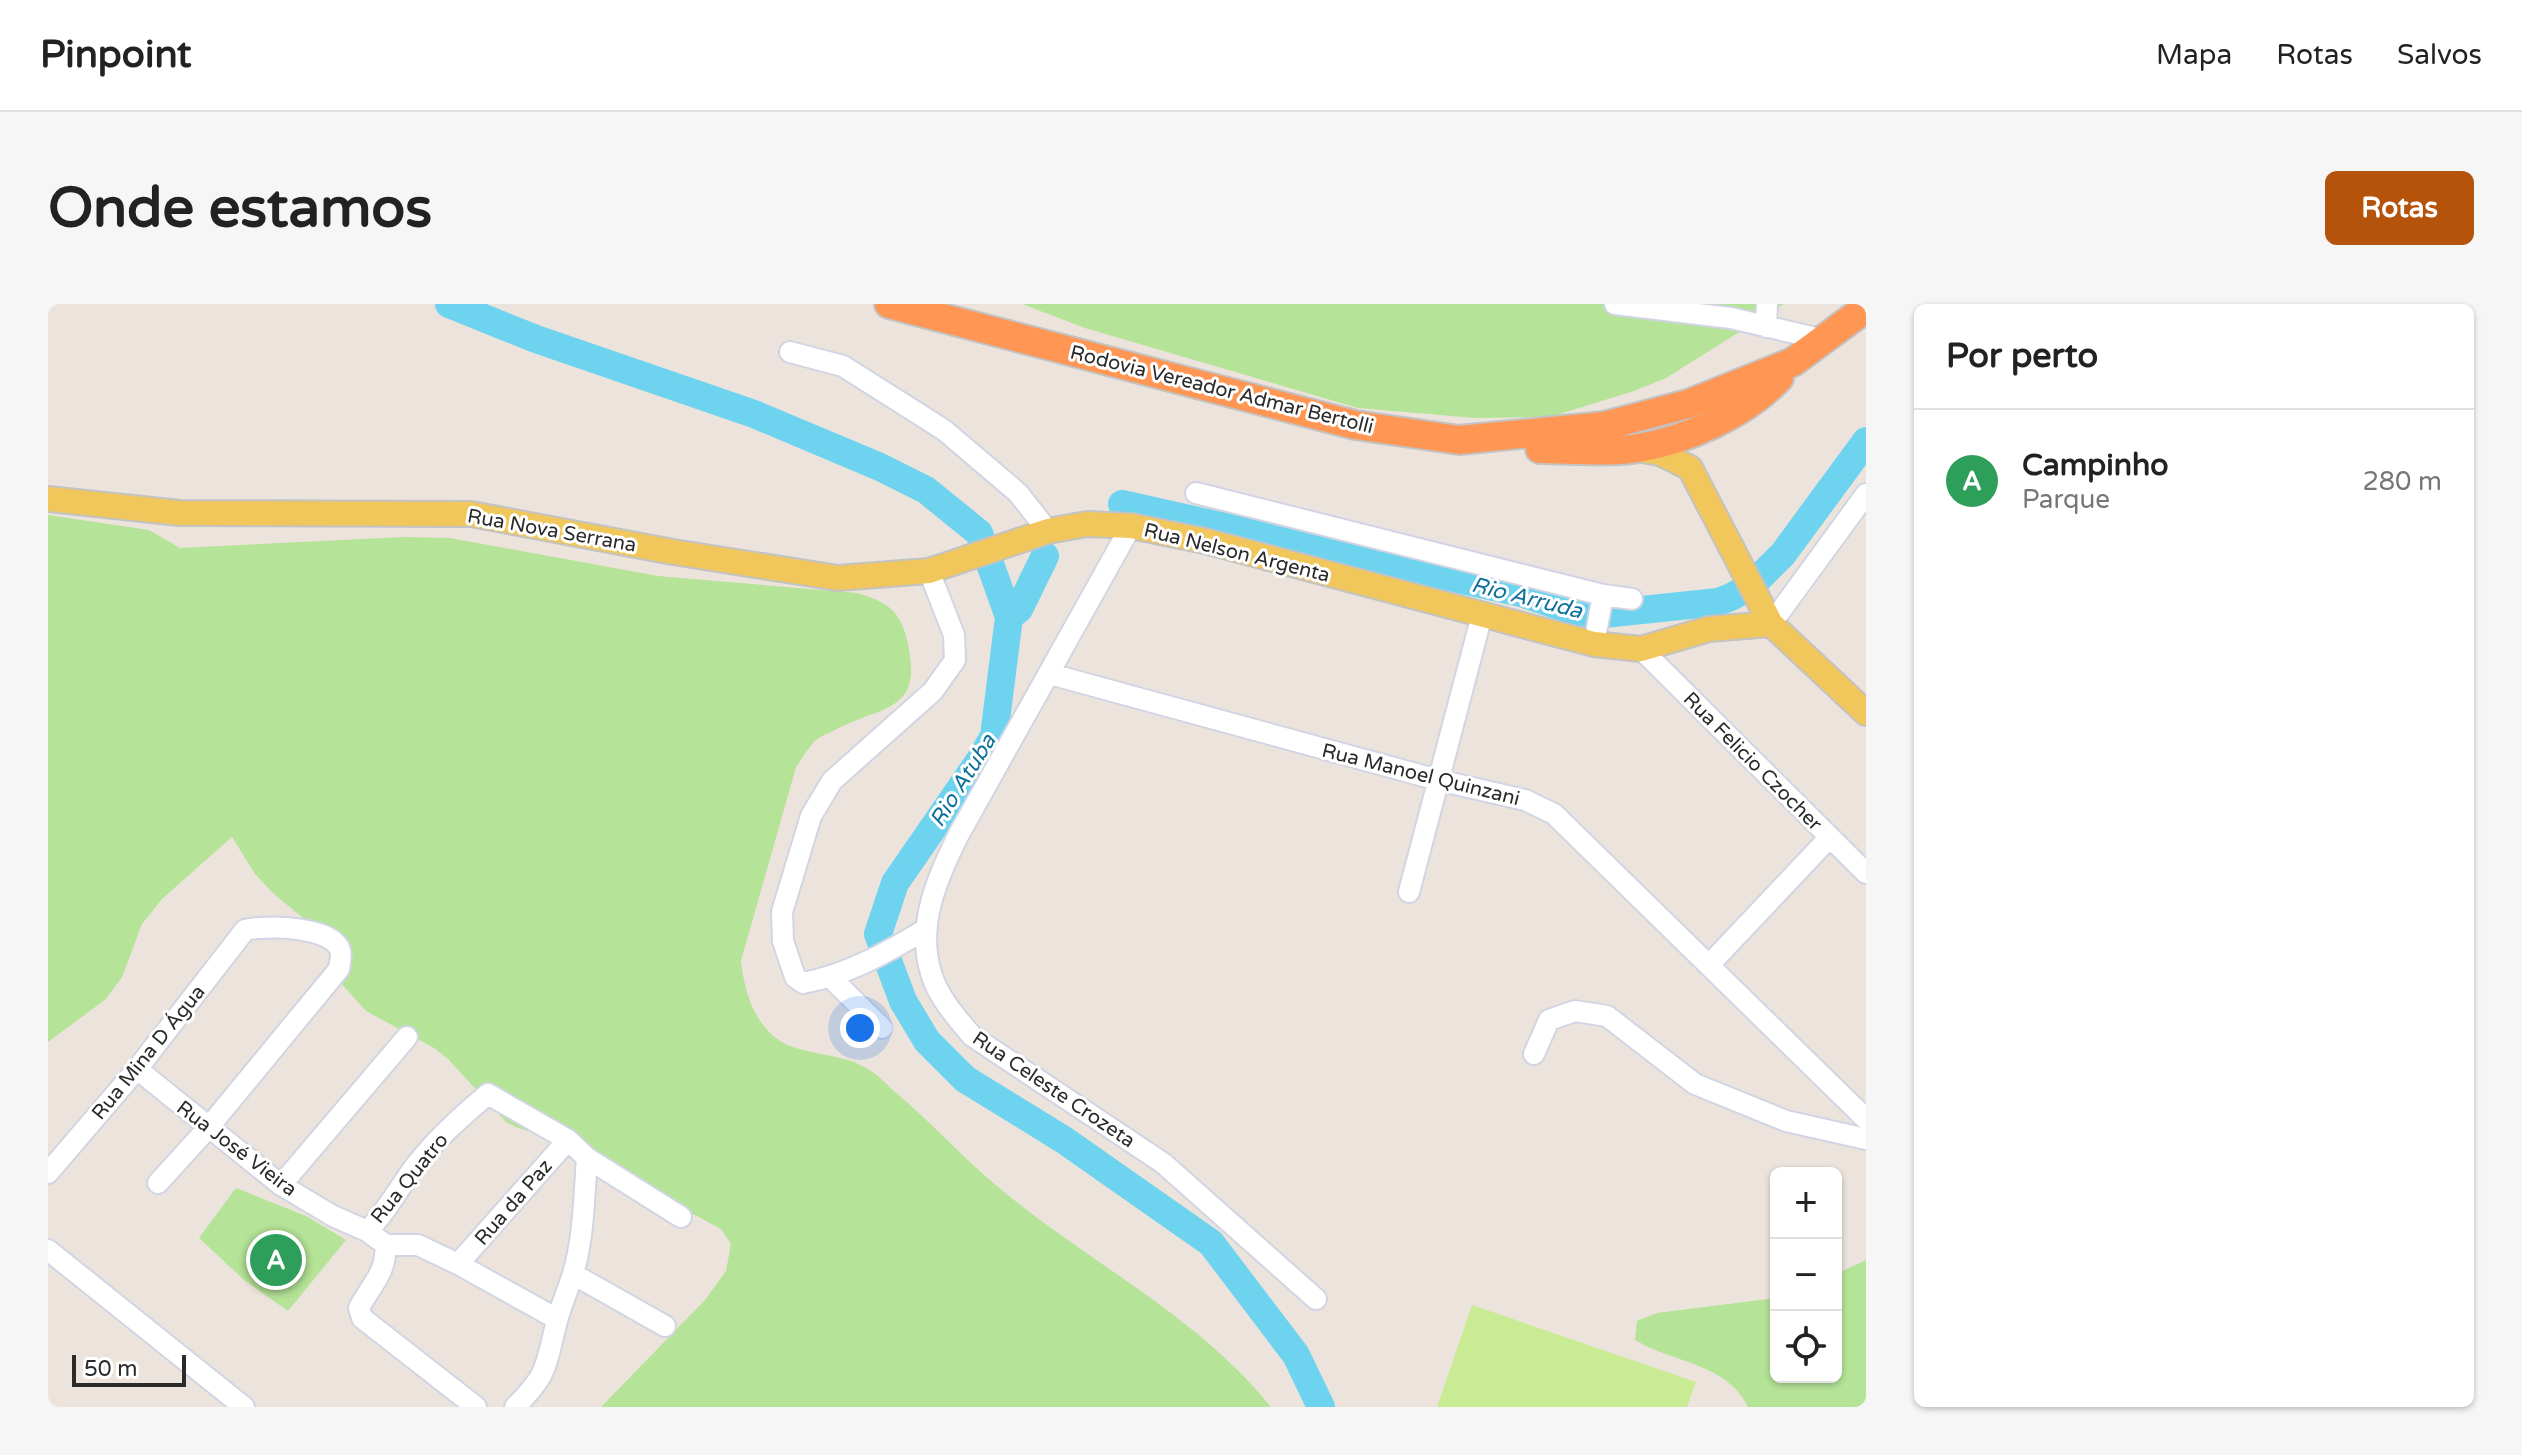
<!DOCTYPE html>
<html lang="pt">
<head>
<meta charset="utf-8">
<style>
	:root { --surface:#fff; --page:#f6f6f6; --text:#222; --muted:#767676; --line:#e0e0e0; --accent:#b45309 }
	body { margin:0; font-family:"Varela Round",sans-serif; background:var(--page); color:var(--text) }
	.controls { position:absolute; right:24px; bottom:24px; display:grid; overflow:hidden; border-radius:12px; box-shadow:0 2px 6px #0004 }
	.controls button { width:72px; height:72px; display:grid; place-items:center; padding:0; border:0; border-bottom:2px solid var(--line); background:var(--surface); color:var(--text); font:40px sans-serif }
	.scale { position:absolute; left:24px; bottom:20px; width:114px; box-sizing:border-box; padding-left:8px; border:4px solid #2a2a2a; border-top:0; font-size:22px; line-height:28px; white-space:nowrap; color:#2a2a2a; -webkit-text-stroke:6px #fff; paint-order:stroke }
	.you { position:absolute; left:812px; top:724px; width:28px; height:28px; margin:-20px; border:6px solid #fff; border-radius:50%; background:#1a73e8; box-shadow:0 0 0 12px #1a73e833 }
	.badge { display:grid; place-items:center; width:52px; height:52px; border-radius:50%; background:var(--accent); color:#fff; font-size:26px; font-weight:700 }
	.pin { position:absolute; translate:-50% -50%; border:4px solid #fff; box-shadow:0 2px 8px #0006 }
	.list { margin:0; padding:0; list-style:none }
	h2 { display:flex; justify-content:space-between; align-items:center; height:104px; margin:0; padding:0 32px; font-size:34px }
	h2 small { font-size:26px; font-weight:400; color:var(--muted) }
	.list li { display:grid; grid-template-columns:52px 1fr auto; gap:24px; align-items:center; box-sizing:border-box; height:144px; padding:0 32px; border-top:2px solid var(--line) }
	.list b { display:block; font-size:30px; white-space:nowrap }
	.list p { margin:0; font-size:26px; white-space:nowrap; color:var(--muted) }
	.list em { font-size:26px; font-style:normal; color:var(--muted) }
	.icon { flex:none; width:44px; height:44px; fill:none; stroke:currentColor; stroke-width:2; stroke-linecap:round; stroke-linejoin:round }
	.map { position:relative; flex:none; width:1818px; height:1103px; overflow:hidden; border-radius:12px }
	header { display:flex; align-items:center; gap:48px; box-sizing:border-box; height:112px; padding:0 40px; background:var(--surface); border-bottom:2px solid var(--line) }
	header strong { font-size:38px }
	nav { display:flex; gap:44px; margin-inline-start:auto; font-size:28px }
	.intro { display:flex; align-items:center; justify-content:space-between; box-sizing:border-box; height:192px; padding:0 48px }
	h1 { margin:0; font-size:56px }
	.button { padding:20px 36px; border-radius:12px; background:var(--accent); color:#fff; font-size:28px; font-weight:700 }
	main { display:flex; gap:48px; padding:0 48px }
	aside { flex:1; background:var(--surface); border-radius:12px; box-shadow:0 2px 6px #0004 }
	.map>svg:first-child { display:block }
	.green { fill:#b5e397 }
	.pitch { fill:#c9eb93 }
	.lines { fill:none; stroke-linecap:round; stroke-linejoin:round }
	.river { stroke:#6ed3ef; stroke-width:28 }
	.minor-casing { stroke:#d1d5e3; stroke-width:24 }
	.major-casing { stroke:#c3c3c3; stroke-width:28 }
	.highway-casing { stroke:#c3c3c3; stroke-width:32 }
	.minor { stroke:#fff; stroke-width:20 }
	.major { stroke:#f1c75b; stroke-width:24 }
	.highway { stroke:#ff9654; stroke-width:28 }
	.labels { text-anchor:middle; stroke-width:6; stroke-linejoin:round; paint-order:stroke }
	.street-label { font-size:20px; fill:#2a2a2a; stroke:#fff }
	.water-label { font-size:22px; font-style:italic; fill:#0d719b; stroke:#fff }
</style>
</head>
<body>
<header>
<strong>Pinpoint</strong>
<nav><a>Mapa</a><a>Rotas</a><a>Salvos</a></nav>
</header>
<div class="intro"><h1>Onde estamos</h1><a class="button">Rotas</a></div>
<main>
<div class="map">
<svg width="1818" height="1103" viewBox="0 0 1818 1103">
	<rect width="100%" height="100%" fill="#ece4dc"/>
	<path class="green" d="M974 0H1736L1618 74 1586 87 1502 113 1427 114 1310 104 1037 24Z
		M0 211 101 226 132 244 355 233 402 234 610 272 809 289C837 297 852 305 859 336 876 409 837 400 787 426 780 429 771 433 766 438 759 445 754 455 748 463L693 657C696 683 703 710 722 729 747 754 789 746 818 764 828 769 837 779 846 787 882 817 913 852 949 882 1040 959 1147 1009 1223 1103H553L657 996 678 967 683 940 673 925 647 911 599 894 499 832 470 824 458 818 400 755 386 744 318 707 292 678 272 628 226 590 207 570 184 533 115 594 94 620 74 673 58 695 0 738Z
		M188 884 258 912 298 936 240 1007 196 976 151 934Z
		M1818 956V1103H1700C1679 1059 1625 1059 1587 1036L1589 1017 1609 1009 1728 994V1073H1788V970Z"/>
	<path class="pitch" d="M1424 1001 1648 1078 1639 1103H1389Z"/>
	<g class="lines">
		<path class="river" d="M401 0 488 35 706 110 832 163 878 186 931 229 961 313 946 432 934 453 847 579 830 630 855 697 879 737 917 775 1016 836 1163 939 1248 1051 1273 1103
			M1074 200 1473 289 1529 308 1556 310 1670 298 1683 293 1703 282 1735 250 1818 137
			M961 313 971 305 997 252"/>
		<g class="minor-casing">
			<path id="minor" d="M1567 0 1683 14 1776 36
				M1718 23 1719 0
				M742 48 795 62 896 126 970 189 1000 227
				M1148 189 1555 291
				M1083 222 911 530C890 572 868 620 883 669 890 693 908 713 924 732L1115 859 1268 995
				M1723 320 1818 190
				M1546 340 1555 291 1584 295
				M1593 345 1818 569
				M1002 370 1390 476 1477 496 1506 510 1818 815
				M1361 588 1434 311
				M878 625C840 648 799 671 755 679L747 673 735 637 734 608 763 512 784 477 885 387 907 356 906 331 881 267
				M1661 661 1781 534
				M783 674 834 724
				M1486 750 1501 716 1527 707 1559 712 1647 780 1738 817 1818 835
				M89 765 233 881 285 912 319 927 338 941H370L410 960 509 1015
				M0 869 89 765 197 626C218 621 284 622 292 646 294 651 292 659 291 665L160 824 110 879
				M233 881 359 733
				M319 927C339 908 351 883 368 861 389 834 414 812 440 790L520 836 539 854 633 913
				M338 941C337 972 324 979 311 1004L314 1014 428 1103
				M0 946 196 1103
				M410 960 520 836
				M525 970 617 1022
				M467 1103C502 1068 497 1062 509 1017 513 1001 520 986 525 970 536 932 536 893 539 854"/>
		</g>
		<g class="major-casing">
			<path id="major" d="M1588 145 1612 149 1642 164 1723 320 1818 409
				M0 195 132 209 423 210 625 248 790 274 881 267 1000 227 1039 220 1083 222 1157 237 1546 340 1593 345 1661 325 1723 320"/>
		</g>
		<g class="highway-casing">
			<path id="highway" d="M841 0 1307 121 1411 136 1556 122 1640 100 1745 58 1818 4
				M1492 145C1522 145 1561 149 1590 144 1639 136 1697 110 1731 74"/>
		</g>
		<use href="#minor" class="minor"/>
		<use href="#major" class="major"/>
		<use href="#highway" class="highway"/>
	</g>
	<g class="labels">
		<g class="street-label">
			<text transform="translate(1174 85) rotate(14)" y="7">Rodovia Vereador Admar Bertolli</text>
			<text transform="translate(504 226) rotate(10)" y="7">Rua Nova Serrana</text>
			<text transform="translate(1189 248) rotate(14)" y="7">Rua Nelson Argenta</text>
			<text transform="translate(1705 457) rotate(45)" y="7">Rua Felicio Czocher</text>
			<text transform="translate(1373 470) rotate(14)" y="7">Rua Manoel Quinzani</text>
			<text transform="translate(100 748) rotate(-51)" y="7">Rua Mina D Água</text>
			<text transform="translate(1006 785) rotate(34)" y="7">Rua Celeste Crozeta</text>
			<text transform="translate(189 844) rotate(37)" y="7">Rua José Vieira</text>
			<text transform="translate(361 874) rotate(-51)" y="7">Rua Quatro</text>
			<text transform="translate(465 898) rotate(-49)" y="7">Rua da Paz</text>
		</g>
		<g class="water-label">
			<text transform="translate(1479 293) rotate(14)" y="8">Rio Arruda</text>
			<text transform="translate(914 476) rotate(-58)" y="8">Rio Atuba</text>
		</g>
	</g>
</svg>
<div class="controls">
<button>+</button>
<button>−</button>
<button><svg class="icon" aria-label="locate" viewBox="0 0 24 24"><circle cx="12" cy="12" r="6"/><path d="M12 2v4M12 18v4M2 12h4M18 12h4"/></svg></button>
</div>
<div class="scale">50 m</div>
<div class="you"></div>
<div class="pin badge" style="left:228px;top:956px;background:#2e9e5b">A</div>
</div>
<aside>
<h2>Por perto<small></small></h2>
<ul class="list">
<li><span class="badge" style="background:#2e9e5b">A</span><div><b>Campinho</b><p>Parque</p></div><em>280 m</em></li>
</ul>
</aside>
</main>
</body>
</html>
